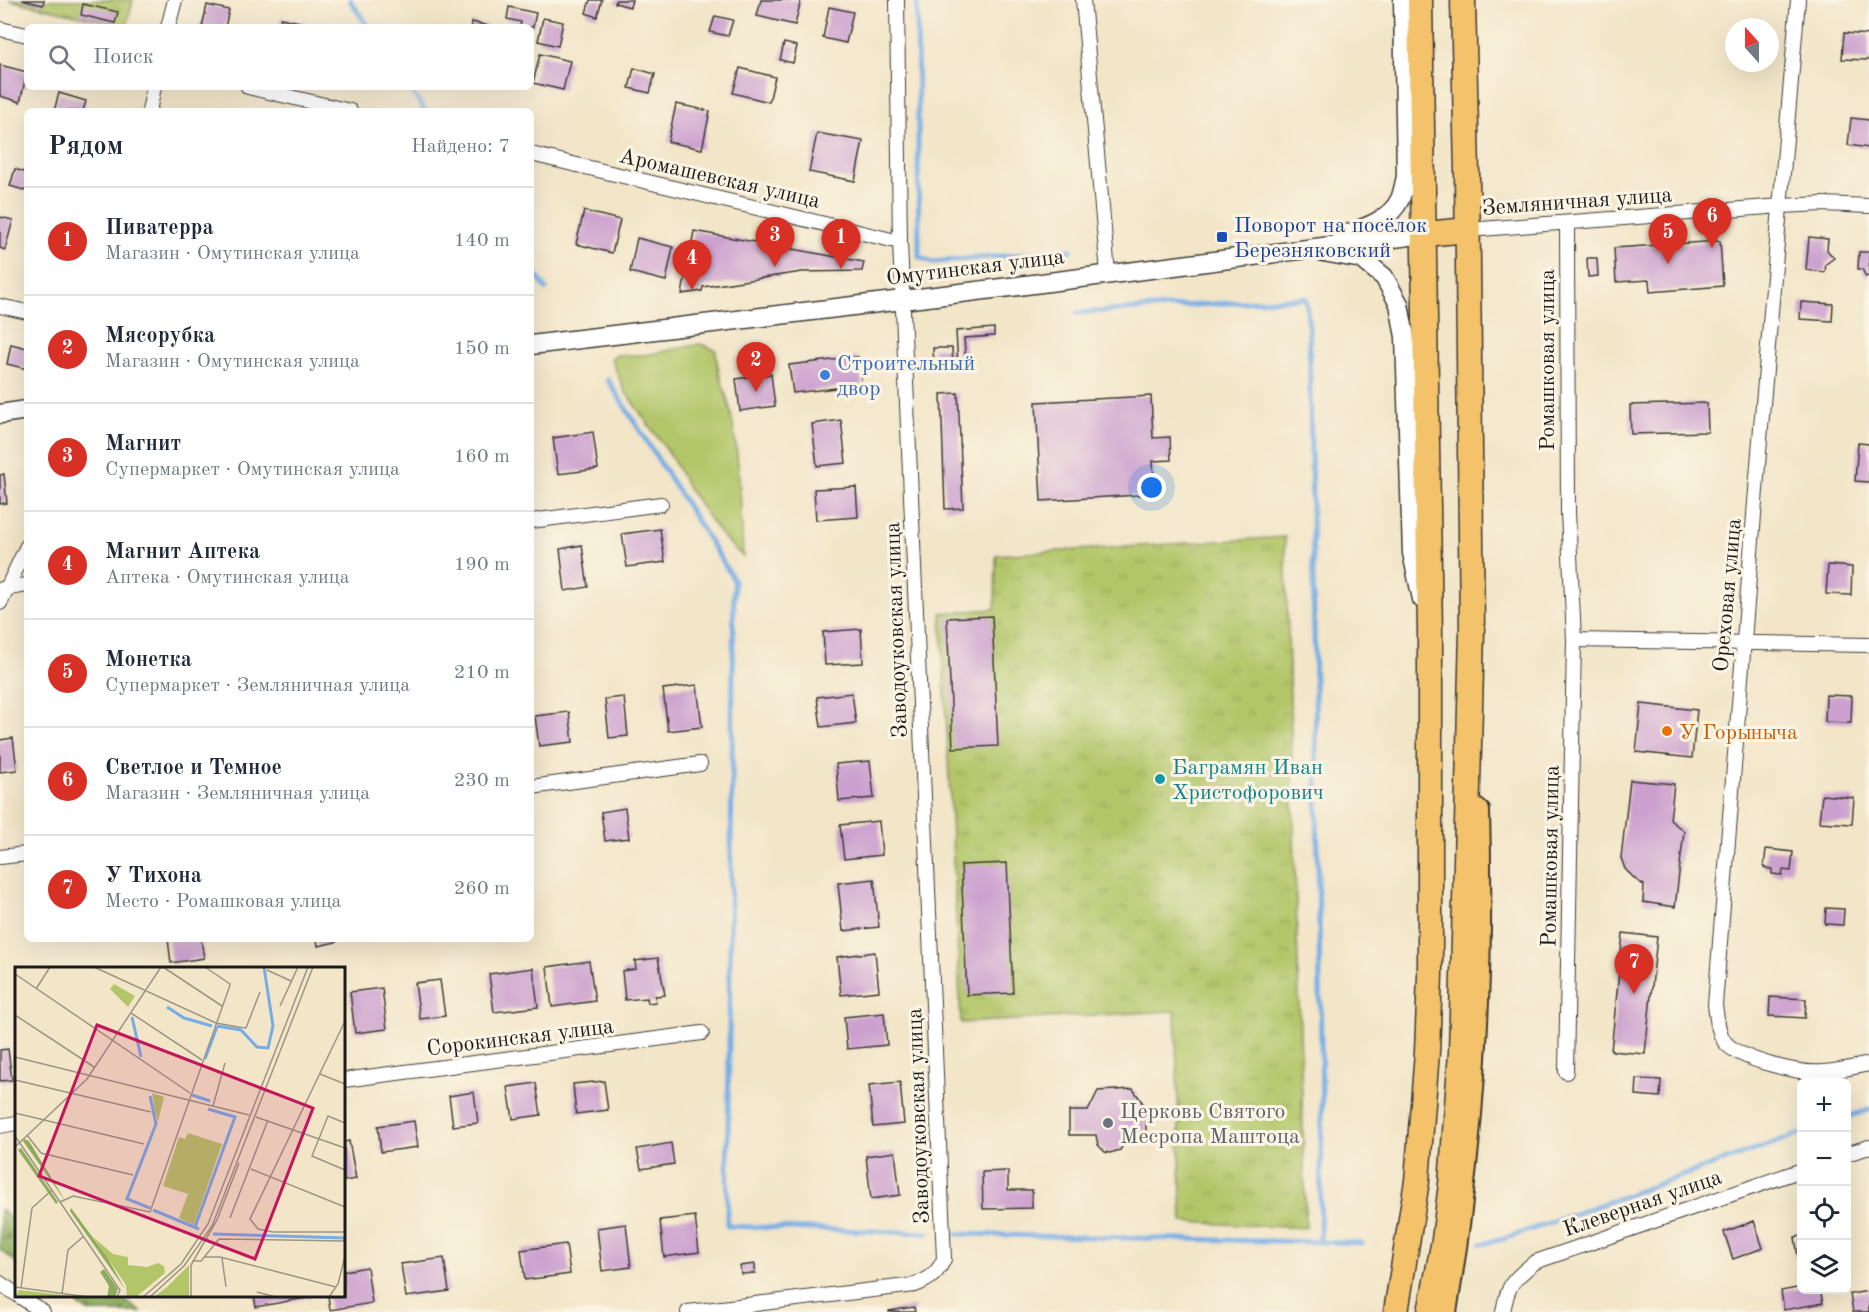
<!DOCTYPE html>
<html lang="ru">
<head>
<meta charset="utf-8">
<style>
	:root { --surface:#fff; --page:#f2f2f3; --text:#1f2937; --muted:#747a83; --line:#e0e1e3; --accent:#d93025 }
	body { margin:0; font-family:"Old Standard TT",serif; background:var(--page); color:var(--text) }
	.controls { position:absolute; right:18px; bottom:18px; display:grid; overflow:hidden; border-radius:9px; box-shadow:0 6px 24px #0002 }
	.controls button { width:54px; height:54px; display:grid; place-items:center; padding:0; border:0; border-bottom:2px solid var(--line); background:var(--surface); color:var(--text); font:30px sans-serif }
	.compass { position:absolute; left:1725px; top:18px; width:54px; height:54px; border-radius:50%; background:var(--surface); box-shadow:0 6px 24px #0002; rotate:339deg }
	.you { position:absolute; left:1152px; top:488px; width:21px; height:21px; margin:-15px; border:4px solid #fff; border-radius:50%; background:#1a73e8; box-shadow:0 0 0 9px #1a73e833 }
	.badge { display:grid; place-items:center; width:39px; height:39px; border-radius:50%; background:var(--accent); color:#fff; font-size:20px; font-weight:700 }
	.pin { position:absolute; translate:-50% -50px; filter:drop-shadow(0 2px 3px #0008) }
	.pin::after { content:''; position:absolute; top:32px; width:21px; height:18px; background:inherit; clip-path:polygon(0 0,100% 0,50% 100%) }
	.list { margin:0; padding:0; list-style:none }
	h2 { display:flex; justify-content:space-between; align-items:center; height:78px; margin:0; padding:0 24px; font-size:26px }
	h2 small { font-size:20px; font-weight:400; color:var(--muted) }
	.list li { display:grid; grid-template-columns:39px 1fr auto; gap:18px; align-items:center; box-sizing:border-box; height:108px; padding:0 24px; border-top:2px solid var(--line) }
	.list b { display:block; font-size:22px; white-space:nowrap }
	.list p { margin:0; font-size:20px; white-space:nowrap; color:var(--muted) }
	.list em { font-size:20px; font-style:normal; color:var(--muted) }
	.icon { flex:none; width:33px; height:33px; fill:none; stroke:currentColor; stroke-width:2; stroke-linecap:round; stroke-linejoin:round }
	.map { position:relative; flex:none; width:1869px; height:1312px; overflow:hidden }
	.search { position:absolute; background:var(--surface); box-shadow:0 6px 24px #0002; left:24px; top:24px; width:510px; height:66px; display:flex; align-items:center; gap:15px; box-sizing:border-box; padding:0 21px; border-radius:9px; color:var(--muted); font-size:22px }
	.panel { position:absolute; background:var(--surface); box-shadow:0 6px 24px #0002; left:24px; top:108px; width:510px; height:834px; border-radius:9px }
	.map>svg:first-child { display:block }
	.green { fill:#b2c669; stroke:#677142; stroke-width:1.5 }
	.forest { fill:url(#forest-firs); stroke:#54643c; stroke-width:1.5 }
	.park { fill:url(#park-tufts); stroke:#677142; stroke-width:1.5 }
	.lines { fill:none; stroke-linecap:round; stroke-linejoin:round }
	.stream { stroke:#77ade5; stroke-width:5 }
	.building { fill:#cca1cf }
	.minor-casing { stroke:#3c3a36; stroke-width:16 }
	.tertiary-casing { stroke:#3c3a36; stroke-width:21 }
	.primary-casing { stroke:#3c3a36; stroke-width:26 }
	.trunk-casing { stroke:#3c3a36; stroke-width:27 }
	.minor { stroke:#fff; stroke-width:14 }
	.tertiary { stroke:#fff; stroke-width:18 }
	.primary { stroke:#f3c26a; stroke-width:22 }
	.trunk { stroke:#f3c26a; stroke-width:24 }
	.transit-dot { fill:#1a4fb4; stroke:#fcf5e5; stroke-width:2 }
	.shop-dot { fill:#3f7fe0; stroke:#fcf5e5; stroke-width:2 }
	.food-dot { fill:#e8710a; stroke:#fcf5e5; stroke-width:2 }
	.culture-dot { fill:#0f9aa8; stroke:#fcf5e5; stroke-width:2 }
	.worship-dot { fill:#6b7280; stroke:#fcf5e5; stroke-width:2 }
	.labels { text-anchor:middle; stroke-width:6; stroke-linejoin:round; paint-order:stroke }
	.street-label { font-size:22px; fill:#1c1c1c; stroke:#fcf5e5 }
	.transit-label { font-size:22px; fill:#164399; stroke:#fcf5e5; text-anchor:start }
	.shop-label { font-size:22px; fill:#366cbe; stroke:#fcf5e5; text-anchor:start }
	.food-label { font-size:22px; fill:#c56008; stroke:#fcf5e5; text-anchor:start }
	.culture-label { font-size:22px; fill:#0d838f; stroke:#fcf5e5; text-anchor:start }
	.worship-label { font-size:22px; fill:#5b616d; stroke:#fcf5e5; text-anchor:start }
	.inset-river { fill:none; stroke:#77ade5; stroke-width:3 }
	.inset-road { fill:none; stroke:#9c9583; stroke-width:1.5 }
	.view { fill:#c2185b; fill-opacity:0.15; stroke:#c2185b; stroke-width:3 }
	.inset-edge { fill:none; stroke:#1c1c1c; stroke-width:3 }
</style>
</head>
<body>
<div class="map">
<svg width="1869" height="1312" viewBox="0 0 1869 1312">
	<defs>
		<pattern id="forest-firs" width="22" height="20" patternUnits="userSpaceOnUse" patternTransform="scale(1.5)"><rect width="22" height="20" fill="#8dab5d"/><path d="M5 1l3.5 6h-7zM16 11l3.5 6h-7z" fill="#728a4c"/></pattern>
		<pattern id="park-tufts" width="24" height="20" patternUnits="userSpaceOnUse" patternTransform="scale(1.5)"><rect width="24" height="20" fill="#b2c669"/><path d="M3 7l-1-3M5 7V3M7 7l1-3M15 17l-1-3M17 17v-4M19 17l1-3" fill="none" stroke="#98aa5a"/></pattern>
	</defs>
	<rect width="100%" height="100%" fill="#fcf5e5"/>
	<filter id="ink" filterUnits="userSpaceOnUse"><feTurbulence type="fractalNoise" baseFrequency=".0167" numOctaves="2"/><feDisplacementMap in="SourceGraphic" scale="12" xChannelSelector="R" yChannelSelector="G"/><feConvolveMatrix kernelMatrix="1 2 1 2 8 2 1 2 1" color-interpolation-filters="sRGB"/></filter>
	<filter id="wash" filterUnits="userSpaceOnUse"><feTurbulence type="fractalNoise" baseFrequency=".008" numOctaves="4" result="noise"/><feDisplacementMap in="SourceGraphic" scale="24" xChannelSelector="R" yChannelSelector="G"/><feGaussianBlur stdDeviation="1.35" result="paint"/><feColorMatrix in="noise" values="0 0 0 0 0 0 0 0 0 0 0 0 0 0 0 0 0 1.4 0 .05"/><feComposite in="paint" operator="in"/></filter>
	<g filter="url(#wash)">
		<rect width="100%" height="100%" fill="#f2e5c8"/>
		<path class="green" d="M700 344 716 350C716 371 725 388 730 409 740 457 741 508 743 557L721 535 689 490 672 458 624 390 611 358 617 355H645Z"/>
		<path class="forest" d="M0 1209 16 1221V1262L0 1250Z
			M66 1296H119L141 1312H89Z"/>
		<path class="park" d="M9 0H133L127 26Z
			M1285 537 1306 1228 1182 1222 1175 1011 961 1023 941 613 995 609 996 555Z"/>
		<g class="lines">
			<path class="stream" d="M350 0 368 27
				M917 0 919 257 933 262 1071 250
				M409 87 425 111
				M531 267 546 289
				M1077 313 1306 298 1309 331 1322 1103 1320 1241
				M608 380 734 580 727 1226 928 1233
				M1846 1117 1869 1110
				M957 1234 1362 1243
				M1481 1244 1504 1239 1802 1133"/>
		</g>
		<g id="blocks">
			<path class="building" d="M22 0H44L43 5Z
				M590 0H602L597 17 586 13Z
				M616 0H632L630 7 615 3Z
				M761 0H801L795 25 757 16Z
				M83 4 118 12 115 23 81 15Z
				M207 5 229 10 225 27H202Z
				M509 7 536 13 533 27H520L521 22 507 19Z
				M829 7 853 12 846 43 823 38Z
				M715 16 733 20 728 36 710 32Z
				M281 18 319 26V27H279Z
				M543 18 563 22 558 46 538 41Z
				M472 22 488 26 487 27H471Z
				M1844 33 1869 35V60L1842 59Z
				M784 43 797 46 793 63 780 60Z
				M540 54 570 61 563 90 533 83Z
				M0 65 27 72 20 102 0 96Z
				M634 68 655 74 650 93 629 88Z
				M740 68 775 77 769 102 733 93Z
				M59 93 86 101 83 111H54Z
				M676 104 710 111 702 149 668 142Z
				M1851 118 1869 120V148L1848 145Z
				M817 133 863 141 855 181 809 172Z
				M15 169 27 173V191L10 186Z
				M584 211 620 220 612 253 576 244Z
				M0 217 13 220 5 250 0 248Z
				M694 231 864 262 862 271 802 272 703 287 702 291 682 294Z
				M1809 237 1828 239 1827 250 1834 258 1826 264 1825 272 1806 270Z
				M637 238 673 247 666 281 630 272Z
				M1720 241 1723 286 1650 292 1649 280 1616 282 1614 248Z
				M1859 252H1869V275L1866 277 1862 269H1858Z
				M1587 258H1597L1598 276 1588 277Z
				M1801 302 1833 304 1832 321 1800 319Z
				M994 328V336L964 338 966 366 958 367 956 331Z
				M11 344 27 348V369L7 364Z
				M933 348H952L953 364 934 365Z
				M858 357 862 385 793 393 789 365Z
				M771 374 775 406 740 411 736 379Z
				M958 393 963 508 945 509 941 394Z
				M1151 396 1153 438 1170 437 1171 460 1153 461 1155 494 1041 501 1036 402Z
				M1707 403 1708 432 1631 434 1630 405Z
				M841 420 846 463 817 466 812 424Z
				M593 432 598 469 558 474 553 438Z
				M1858 443 1869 444V482L1855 481Z
				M4 474 7 503 0 504V475Z
				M856 487 858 517 816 520 814 489Z
				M660 529 665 562 627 567 622 534Z
				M582 545 588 587 565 591 560 549Z
				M1828 565 1852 567 1851 595 1826 594Z
				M992 616 998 746 953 748 947 618Z
				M861 629 863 663 825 665 823 632Z
				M697 685 702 727 668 731 663 689Z
				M852 693 856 723 821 727 817 697Z
				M1826 695 1852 696 1851 723 1825 722Z
				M624 697 628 736 609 738 605 699Z
				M1641 704 1697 710 1692 758 1636 752Z
				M569 712 573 742 539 746 535 716Z
				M13 738 17 770 0 772V740Z
				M870 761 874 798 839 801 836 764Z
				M1630 780 1674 784 1670 820 1684 831 1675 907 1643 902 1644 885 1636 880 1625 869 1621 858Z
				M1822 795 1854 798 1852 824 1819 822Z
				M625 808 629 838 605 841 601 812Z
				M879 821 882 855 844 859 840 825Z
				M1766 849 1793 852 1791 871 1783 870 1782 875 1772 874V869L1764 868Z
				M1007 863 1013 993 967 995 961 865Z
				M874 879 879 927 843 931 838 883Z
				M1826 908 1844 909 1843 925 1825 924Z
				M1623 933 1657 937 1645 1054 1611 1051Z
				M168 939H201L204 958 171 963Z
				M317 939H335L336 942 318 946Z
				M875 952 879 991 841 995 837 957Z
				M658 958 665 995 655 996 656 1002 648 1003 647 998 625 1000 622 971 636 969 635 961Z
				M589 961 595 1001 552 1007 547 967Z
				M533 968 538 1007 494 1012 489 974Z
				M440 980 445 1016 420 1019 415 983Z
				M382 988 387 1029 355 1033 350 992Z
				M1770 997 1806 999 1805 1018 1769 1016Z
				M884 1013 887 1045 847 1049 844 1017Z
				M8 1049 12 1080 0 1081V1050Z
				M1637 1079 1661 1080 1660 1097 1636 1095Z
				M604 1081 608 1110 576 1114 573 1084Z
				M900 1082 904 1124 873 1127 869 1085Z
				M536 1083 541 1115 513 1119 508 1087Z
				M1133 1089 1146 1108V1137L1126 1136 1125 1141 1120 1150 1110 1153 1105 1152 1098 1145 1096 1135H1069V1111H1088L1098 1091Z
				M474 1092 478 1123 453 1126 449 1096Z
				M414 1121 418 1147 381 1152 378 1126Z
				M349 1141 356 1179 344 1181V1142Z
				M671 1143 674 1164 641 1169 637 1149Z
				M895 1152 900 1195 871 1199 866 1156Z
				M1008 1171V1190H1032V1208L983 1209 982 1172Z
				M695 1216 699 1252 664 1257 660 1220Z
				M1754 1221 1763 1248 1733 1259 1724 1232Z
				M626 1224 631 1267 602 1271 597 1228Z
				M1802 1236V1272H1800L1795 1237Z
				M566 1244 570 1274 525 1280 521 1250Z
				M444 1258 449 1291 406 1297 401 1264Z
				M755 1264V1273L741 1274 740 1266Z
				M367 1267 372 1303 330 1310 328 1296H344V1271Z
				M1802 1287V1290H1820L1823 1303 1784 1310 1781 1291Z
				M1869 1291V1312H1853L1850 1294Z
				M254 1296H311V1297L256 1307Z
				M914 1307 915 1312H889V1311Z"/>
		</g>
	</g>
	<g filter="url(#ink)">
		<use href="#blocks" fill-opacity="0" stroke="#3c3a36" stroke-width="1.5"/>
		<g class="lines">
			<g class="minor-casing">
				<path id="minor" d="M1083 0 1108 273
					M1798 0 1761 427 1715 1005C1717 1017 1717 1030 1724 1041 1738 1060 1800 1074 1823 1072 1839 1071 1854 1067 1869 1064
					M168 27 175 0
					M0 29 27 35
					M248 87 350 111
					M149 111 154 87
					M531 154 900 242
					M1468 230 1781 206 1823 204 1869 206
					M0 306 27 312
					M531 521 661 504
					M2 589 27 585
					M0 603 27 546
					M1574 640 1869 645
					M531 787 700 764
					M0 857 27 854
					M1566 1072 1574 640 1568 512 1567 224
					M344 1080 702 1033
					M0 1126 16 1123
					M1846 1154 1869 1147
					M0 1283 16 1294
					M19 1296 43 1312
					M688 1312 915 1285C930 1279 937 1274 944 1259L900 242 897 0
					M1503 1312C1508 1283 1513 1280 1535 1262L1802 1170"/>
			</g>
			<g class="tertiary-casing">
				<path id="tertiary" d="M1341 236C1362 229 1390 221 1400 199 1403 192 1404 184 1406 177L1403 0
					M1323 252 1362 259 1384 277 1399 304 1405 337 1412 553 1422 599
					M531 345 1010 287 1425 234
					M0 414 27 410"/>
			</g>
			<g class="primary-casing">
				<path id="primary" d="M1445 1312C1473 1146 1483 980 1478 811"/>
			</g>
			<g class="trunk-casing">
				<path id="trunk" d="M1425 234 1468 230
					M1396 1312 1417 1181 1427 1052 1430 975V634L1420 0
					M1430 1312 1444 1240 1451 1184 1461 1053 1472 631 1467 173 1463 0"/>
			</g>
			<use href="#minor" class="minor"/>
			<use href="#tertiary" class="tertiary"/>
			<use href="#primary" class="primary"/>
			<use href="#trunk" class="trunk"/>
		</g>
	</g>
	<rect class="transit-dot" x="1216" y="231" width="12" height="12" rx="3"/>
	<circle class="shop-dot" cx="825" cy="375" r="6"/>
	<circle class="food-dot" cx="1667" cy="731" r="6"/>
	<circle class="culture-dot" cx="1160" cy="779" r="6"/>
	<circle class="worship-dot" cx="1108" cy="1123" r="6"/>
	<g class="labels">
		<g class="street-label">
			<text transform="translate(720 177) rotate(13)" y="8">Аромашевская улица</text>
			<text transform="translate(1577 200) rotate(-4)" y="8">Земляничная улица</text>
			<text transform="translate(975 266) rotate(-7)" y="8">Омутинская улица</text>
			<text transform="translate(1546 360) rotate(-90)" y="8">Ромашковая улица</text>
			<text transform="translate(1726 595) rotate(-85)" y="8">Ореховая улица</text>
			<text transform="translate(895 630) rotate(-92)" y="8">Заводоуковская улица</text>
			<text transform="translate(1549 856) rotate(-89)" y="8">Ромашковая улица</text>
			<text transform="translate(520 1036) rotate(-7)" y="8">Сорокинская улица</text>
			<text transform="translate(917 1116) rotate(-92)" y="8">Заводоуковская улица</text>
			<text transform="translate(1642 1202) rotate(-19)" y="8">Клеверная улица</text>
		</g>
		<g class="transit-label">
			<text x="1234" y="232">Поворот на посёлок<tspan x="1234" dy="25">Березняковский</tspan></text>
		</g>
		<g class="shop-label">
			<text x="837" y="370">Строительный<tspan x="837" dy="25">двор</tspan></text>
		</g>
		<g class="food-label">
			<text x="1679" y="739">У Горыныча</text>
		</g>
		<g class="culture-label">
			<text x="1172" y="774">Баграмян Иван<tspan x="1172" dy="25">Христофорович</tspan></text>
		</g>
		<g class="worship-label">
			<text x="1120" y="1118">Церковь Святого<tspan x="1120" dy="25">Месропа Маштоца</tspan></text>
		</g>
	</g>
	<g transform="translate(15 967)">
		<rect width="330" height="330" fill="#f2e5c8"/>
		<path d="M137 126 149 130 143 155 140 145ZM78 270 98 287 113 290V298L132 300 143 296 149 299 150 306 121 330H112L111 318ZM174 298V330H139L152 320ZM4 323 66 330H0Z" fill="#b2c669"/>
		<path d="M9 172 14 174 51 235 8 174ZM6 181 43 235 41 237 3 183ZM56 241 92 290 110 322 55 244ZM89 302 103 322 100 330H92L94 319 85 305Z" fill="#8dab5d"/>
		<path d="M99 17 120 29 113 40 95 22ZM173 166 207 177 179 258 164 251 173 227 148 219 164 170 170 172Z" fill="#b2c669"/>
		<path class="inset-river" d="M152 40 169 51 197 59M117 50 126 90M202 59 226 63 242 80 253 81 258 59 249 0M190 92 202 60M177 128 195 134M135 241 112 232 141 157 135 129M138 243 184 262M180 260 220 150 193 142M198 267 330 271"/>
		<path class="inset-road" d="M79 0 201 56 223 60 231 61 245 25M148 0 207 39M252 3 276 14M0 7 175 126M21 22 35 0M265 39 283 0M116 46 187 93M0 48 79 100M330 54 235 252 243 262 258 265H330M0 90 234 148M305 107 330 117M0 113 136 145M198 139 210 96M0 146 129 177M241 150 330 181M330 156 313 149 297 189 330 203M12 168 26 186 118 208M0 169 105 323 102 330M0 180 72 112 146 0M236 202 330 240M45 235 58 229 135 245 214 21 215 17 190 0M215 251 253 153M189 290H205L321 320M207 291 211 320M177 294H186L204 272 330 274M0 320 73 330M6 321 17 241 37 223M242 325 261 330M47 327 53 283 69 269M128 330 166 297 193 257 293 0M135 330 169 299 197 259 298 0M176 330V298L202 253 224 196M314 330 323 317 330 289"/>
		<path class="view" d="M82 58 298 141 240 292 24 209Z"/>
		<rect width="330" height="330" class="inset-edge"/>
	</g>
</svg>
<div class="controls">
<button>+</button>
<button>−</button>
<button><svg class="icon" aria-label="locate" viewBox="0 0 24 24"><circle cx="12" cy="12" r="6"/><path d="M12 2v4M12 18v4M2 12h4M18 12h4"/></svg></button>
<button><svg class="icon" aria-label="layers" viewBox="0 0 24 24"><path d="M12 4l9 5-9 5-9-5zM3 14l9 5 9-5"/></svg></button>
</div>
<svg class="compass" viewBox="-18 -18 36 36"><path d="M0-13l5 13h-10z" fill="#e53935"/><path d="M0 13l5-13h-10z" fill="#747a83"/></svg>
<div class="you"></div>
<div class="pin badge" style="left:841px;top:269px">1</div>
<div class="pin badge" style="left:756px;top:392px">2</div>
<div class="pin badge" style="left:775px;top:267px">3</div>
<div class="pin badge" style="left:692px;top:290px">4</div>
<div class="pin badge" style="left:1668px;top:264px">5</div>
<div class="pin badge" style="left:1712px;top:248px">6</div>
<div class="pin badge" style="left:1634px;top:994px">7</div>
<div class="search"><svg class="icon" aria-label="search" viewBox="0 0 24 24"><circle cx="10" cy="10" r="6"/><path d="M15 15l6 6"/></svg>Поиск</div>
<section class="panel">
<h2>Рядом<small>Найдено: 7</small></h2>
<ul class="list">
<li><span class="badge">1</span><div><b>Пиватерра</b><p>Магазин · Омутинская улица</p></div><em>140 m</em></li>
<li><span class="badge">2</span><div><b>Мясорубка</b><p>Магазин · Омутинская улица</p></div><em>150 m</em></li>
<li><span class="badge">3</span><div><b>Магнит</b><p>Супермаркет · Омутинская улица</p></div><em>160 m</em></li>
<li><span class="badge">4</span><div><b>Магнит Аптека</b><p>Аптека · Омутинская улица</p></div><em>190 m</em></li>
<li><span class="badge">5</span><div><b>Монетка</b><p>Супермаркет · Земляничная улица</p></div><em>210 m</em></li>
<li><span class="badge">6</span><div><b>Светлое и Темное</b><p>Магазин · Земляничная улица</p></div><em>230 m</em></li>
<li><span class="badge">7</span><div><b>У Тихона</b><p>Место · Ромашковая улица</p></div><em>260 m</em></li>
</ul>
</section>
</div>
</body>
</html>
